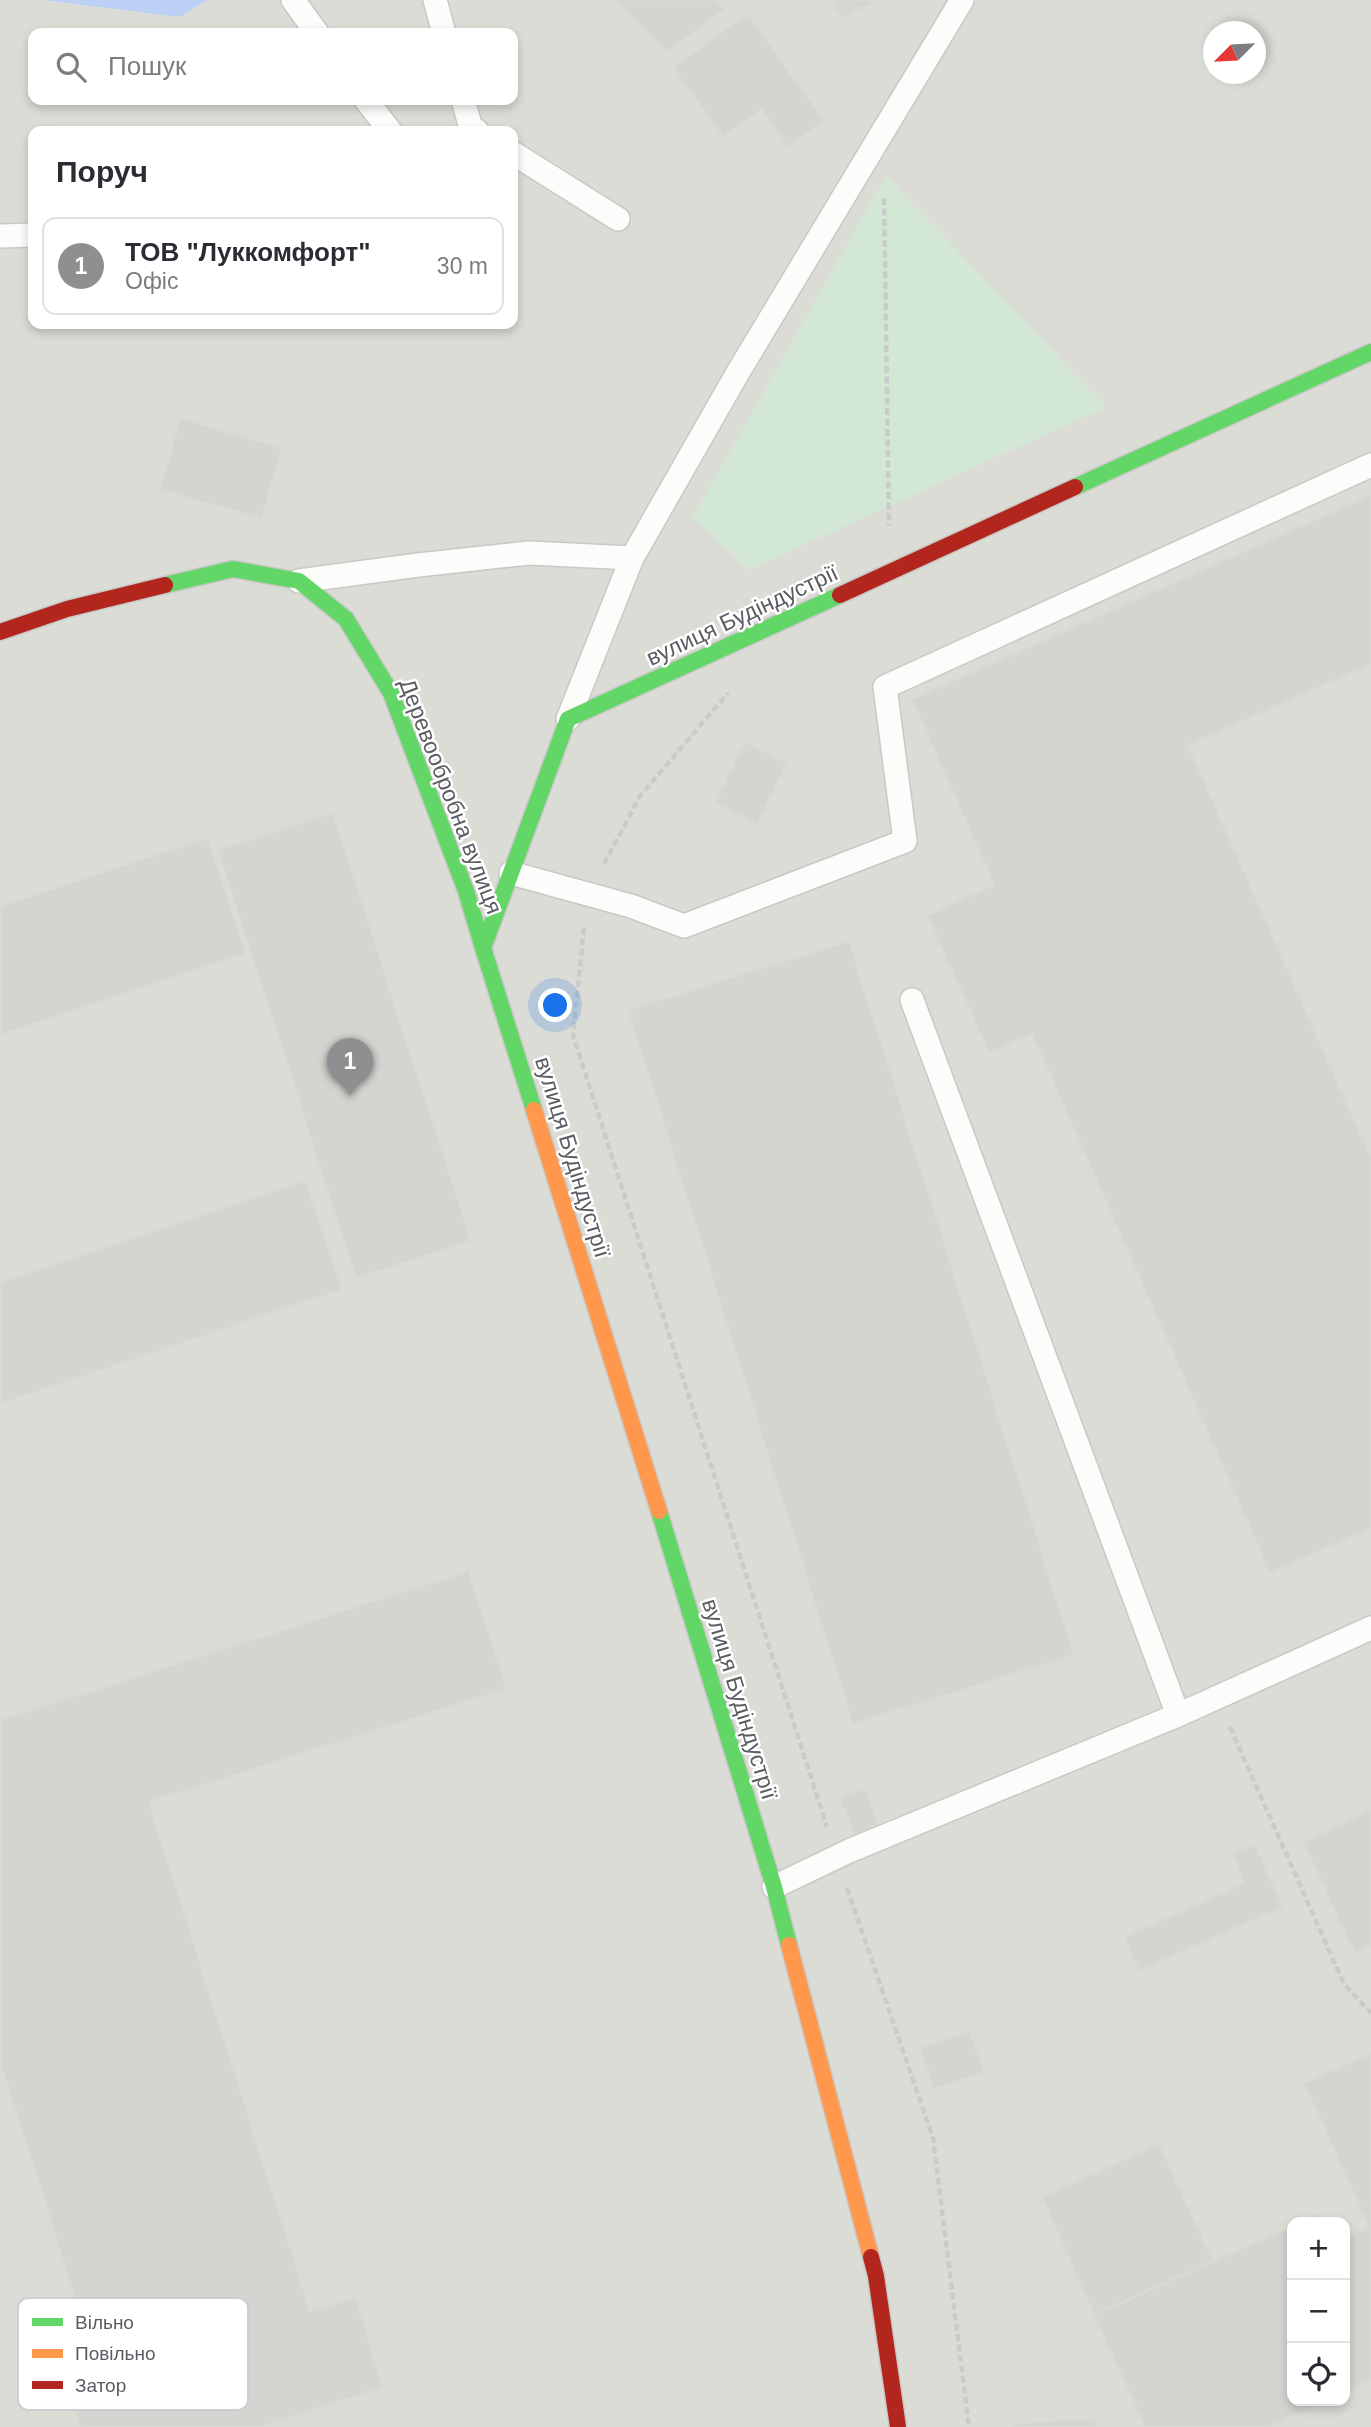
<!DOCTYPE html>
<html lang="uk">
<head>
<meta charset="utf-8">
<style>
	:root { --surface:#fff; --page:#f7f7f7; --text:#2b2b33; --muted:#7c7c81; --line:#e1e1e2; --accent:#8d8f90 }
	body { margin:0; font-family:Helvetica,sans-serif; background:var(--page); color:var(--text) }
	.controls { position:absolute; right:21px; bottom:21px; display:grid; overflow:hidden; border-radius:14px; box-shadow:0 4px 10px #0003 }
	.controls button { width:63px; height:63px; display:grid; place-items:center; padding:0; border:0; border-bottom:2px solid var(--line); background:var(--surface); color:var(--text); font:35px sans-serif }
	.compass { position:absolute; left:1203px; top:21px; width:63px; height:63px; border-radius:50%; background:var(--surface); box-shadow:0 4px 10px #0003; rotate:246deg }
	.you { position:absolute; left:556px; top:1006px; width:24px; height:24px; margin:-18px; border:5px solid #fff; border-radius:50%; background:#1a73e8; box-shadow:0 0 0 10px #1a73e833 }
	.badge { display:grid; place-items:center; width:46px; height:46px; border-radius:50%; background:var(--accent); color:#fff; font-size:23px; font-weight:700 }
	.pin { position:absolute; translate:-50% -58px; filter:drop-shadow(0 2px 4px #0008) }
	.pin::after { content:''; position:absolute; top:37px; width:24px; height:21px; background:inherit; clip-path:polygon(0 0,100% 0,50% 100%) }
	.list { margin:0; padding:0; list-style:none }
	h2 { display:flex; justify-content:space-between; align-items:center; height:91px; margin:0; padding:0 28px; font-size:30px }
	h2 small { font-size:23px; font-weight:400; color:var(--muted) }
	.list li { display:grid; grid-template-columns:46px 1fr auto; gap:21px; align-items:center; box-sizing:border-box; height:98px; margin:0 14px 14px; padding:0 14px; border:2px solid var(--line); border-radius:14px }
	.list b { display:block; font-size:26px; white-space:nowrap }
	.list p { margin:0; font-size:23px; white-space:nowrap; color:var(--muted) }
	.list em { font-size:23px; font-style:normal; color:var(--muted) }
	.icon { flex:none; width:38px; height:38px; fill:none; stroke:currentColor; stroke-width:2; stroke-linecap:round; stroke-linejoin:round }
	.map { position:relative; flex:none; width:1371px; height:2427px; overflow:hidden }
	.search { position:absolute; background:var(--surface); box-shadow:0 4px 10px #0003; left:28px; top:28px; width:490px; height:77px; display:flex; align-items:center; gap:18px; box-sizing:border-box; padding:0 24px; border-radius:14px; color:var(--muted); font-size:26px }
	.panel { position:absolute; background:var(--surface); box-shadow:0 4px 10px #0003; left:28px; top:126px; width:490px; height:203px; border-radius:14px }
	.map>svg:first-child { display:block }
	.industrial { fill:#dcdcd6; fill-rule:evenodd }
	.green { fill:#d3e7d5 }
	.water { fill:#bbd0f4 }
	.building { fill:#d4d4d0; stroke:#dadad4; stroke-width:2 }
	.lines { fill:none; stroke-linecap:round; stroke-linejoin:round }
	.lane-casing { stroke:#c8c9c7; stroke-width:26 }
	.fast-casing { stroke:#c8c8c6; stroke-width:19 }
	.slow-casing { stroke:#c8c8c6; stroke-width:19 }
	.jam-casing { stroke:#c8c8c6; stroke-width:19 }
	.path { stroke:#c8ccca; stroke-width:4.5; stroke-dasharray:7 3.5; stroke-linecap:butt }
	.lane { stroke:#fcfcfb; stroke-width:23 }
	.fast { stroke:#63d668; stroke-width:16 }
	.slow { stroke:#ff974d; stroke-width:16 }
	.jam { stroke:#b3261e; stroke-width:16 }
	.labels { text-anchor:middle; stroke-width:5; stroke-linejoin:round; paint-order:stroke }
	.street-label { font-size:23px; fill:#5b5d63; stroke:#fff }
	.key { fill:#fff; stroke:#ceced0; stroke-width:2 }
	.key-label { font-size:19px; fill:#5b5d63 }
</style>
</head>
<body>
<div class="map">
<svg width="1371" height="2427" viewBox="0 0 1371 2427">
	<rect width="100%" height="100%" fill="#ebebe5"/>
	<path class="industrial" d="M0 0H42L180 17 207 0H1371V2427H0ZM1214 32H1256V74H1214ZM33 33H513V100H33ZM33 131H513V324H33ZM1292 2222H1345V2401H1292Z"/>
	<path class="green" d="M886 176 1106 407 749 570 693 517Z"/>
	<path class="water" d="M42 0H207L180 17Z"/>
	<path class="building" d="M615 0H716L724 9 667 52Z
		M832 0H879L841 18Z
		M748 14 824 121 788 147 762 109 723 137 673 67Z
		M180 418 282 448 262 518 160 490Z
		M1371 495V664L1188 745 1371 1158V1528L1270 1573 1032 1034 989 1053 927 915 994 885 912 699Z
		M745 742 787 763 757 824 715 803Z
		M333 813 471 1241 356 1278 218 850Z
		M208 838 246 954 0 1035V906Z
		M849 941 1074 1655 853 1724 628 1010Z
		M305 1180 342 1290 0 1404V1282Z
		M469 1571 506 1689 149 1802 310 2311 355 2297 383 2387 259 2427H81L70 2393 102 2382 0 2061V1720Z
		M865 1788 879 1825 854 1835 840 1798Z
		M1371 1810V1946L1355 1954 1303 1842Z
		M1255 1844 1283 1907 1139 1971 1124 1937 1245 1883 1232 1854Z
		M969 2031 984 2072 934 2089 920 2047Z
		M1371 2053V2380L1345 2392V2238L1369 2227 1304 2083Z
		M1159 2144 1213 2261 1094 2315 1042 2197Z
		M1318 2214 1322 2222H1300Z
		M1292 2226V2401H1325L1267 2427H1145L1094 2315Z
		M1095 2418 1096 2427H1014V2424Z"/>
	<g class="lines">
		<g class="lane-casing">
			<path id="lane" d="M293 0 317 33
				M435 0 444 33
				M366 100 390 131
				M463 100 471 128 477 131
				M513 153 618 219
				M0 236 33 235
				M299 581 418 565 529 553 632 558
				M568 719 632 558 737 374 962 0
				M511 873 631 906 684 926 905 841 885 687 1371 465
				M912 1000 1178 1715
				M774 1887 849 1851 1178 1715 1371 1628"/>
		</g>
		<g class="fast-casing">
			<path id="fast" d="M1075 487 1371 352
				M165 585 233 569 299 581 346 619 391 693 466 891 483 948
				M534 1110 483 948 568 719 840 595
				M659 1511 774 1887 789 1945"/>
		</g>
		<g class="slow-casing">
			<path id="slow" d="M534 1110 659 1511
				M789 1945 871 2257"/>
		</g>
		<g class="jam-casing">
			<path id="jam" d="M840 595 1075 487
				M0 632 67 609 165 585
				M871 2257 876 2276 898 2427"/>
		</g>
		<path class="path" d="M884 198 889 526
			M604 864 640 796 728 693
			M584 928 573 1035 827 1827
			M1230 1727 1344 1984 1371 2013
			M847 1888 933 2138 969 2427"/>
		<use href="#lane" class="lane"/>
		<use href="#fast" class="fast"/>
		<use href="#slow" class="slow"/>
		<use href="#jam" class="jam"/>
	</g>
	<g class="labels">
		<g class="street-label">
			<text transform="translate(742 615) rotate(-25)" y="8">вулиця Будіндустрії</text>
			<text transform="translate(451 796) rotate(69)" y="8">Деревообробна вулиця</text>
			<text transform="translate(573 1157) rotate(73)" y="8">вулиця Будіндустрії</text>
			<text transform="translate(740 1699) rotate(73)" y="8">вулиця Будіндустрії</text>
		</g>
	</g>
	<rect x="18" y="2298" width="230" height="112" rx="10" class="key"/>
	<rect x="32" y="2318" width="31" height="8" fill="#63d668"/>
	<rect x="32" y="2349" width="31" height="9" fill="#ff974d"/>
	<rect x="32" y="2381" width="31" height="8" fill="#b3261e"/>
	<g class="key-label">
		<text x="75" y="2329">Вільно</text>
		<text x="75" y="2360">Повільно</text>
		<text x="75" y="2392">Затор</text>
	</g>
</svg>
<div class="controls">
<button>+</button>
<button>−</button>
<button><svg class="icon" aria-label="locate" viewBox="0 0 24 24"><circle cx="12" cy="12" r="6"/><path d="M12 2v4M12 18v4M2 12h4M18 12h4"/></svg></button>
</div>
<svg class="compass" viewBox="-18 -18 36 36"><path d="M0-13l5 13h-10z" fill="#e53935"/><path d="M0 13l5-13h-10z" fill="#7c7c81"/></svg>
<div class="you"></div>
<div class="pin badge" style="left:350px;top:1096px">1</div>
<div class="search"><svg class="icon" aria-label="search" viewBox="0 0 24 24"><circle cx="10" cy="10" r="6"/><path d="M15 15l6 6"/></svg>Пошук</div>
<section class="panel">
<h2>Поруч<small></small></h2>
<ul class="list">
<li><span class="badge">1</span><div><b>ТОВ &quot;Луккомфорт&quot;</b><p>Офіс</p></div><em>30 m</em></li>
</ul>
</section>
</div>
</body>
</html>
